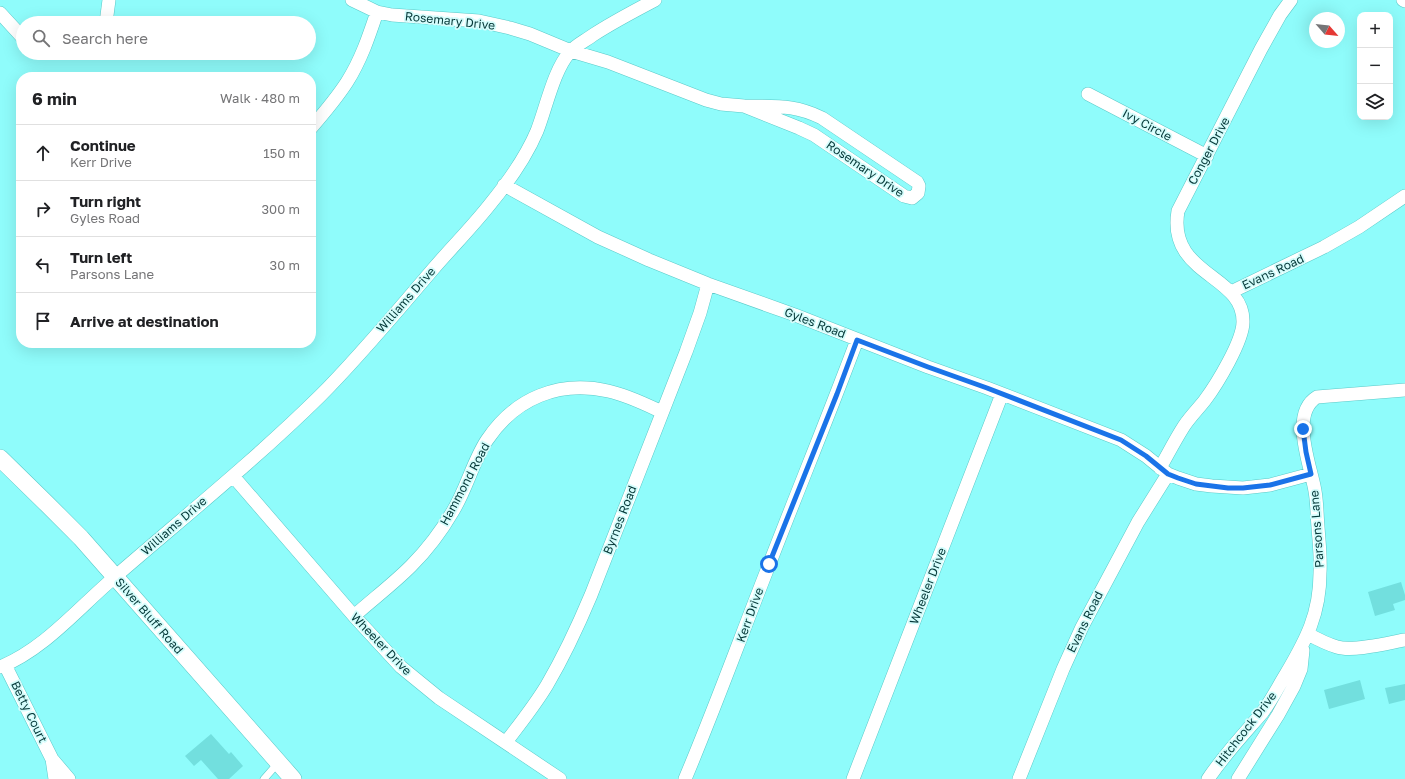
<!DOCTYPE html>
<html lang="en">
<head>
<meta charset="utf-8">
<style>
	:root { --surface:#fff; --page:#f6f6f6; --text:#202124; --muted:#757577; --line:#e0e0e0 }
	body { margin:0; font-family:"Golos Text",sans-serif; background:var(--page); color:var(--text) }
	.controls { position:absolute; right:12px; top:12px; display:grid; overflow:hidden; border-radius:8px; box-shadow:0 4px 16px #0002 }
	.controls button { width:36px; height:36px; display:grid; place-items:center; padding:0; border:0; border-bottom:1px solid var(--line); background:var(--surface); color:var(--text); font:20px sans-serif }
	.compass { position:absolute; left:1309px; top:12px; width:36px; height:36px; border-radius:50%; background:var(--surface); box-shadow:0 4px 16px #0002; rotate:118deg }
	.stop { position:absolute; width:12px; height:12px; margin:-9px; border:3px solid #1a73e8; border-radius:50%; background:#fff }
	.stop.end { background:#1a73e8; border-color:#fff; box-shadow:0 1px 4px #0008 }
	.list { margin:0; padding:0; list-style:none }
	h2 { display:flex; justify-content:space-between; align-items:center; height:52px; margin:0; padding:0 16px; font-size:17px }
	h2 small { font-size:13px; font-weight:400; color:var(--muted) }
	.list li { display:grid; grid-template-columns:26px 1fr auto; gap:12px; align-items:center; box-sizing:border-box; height:56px; padding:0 16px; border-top:1px solid var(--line) }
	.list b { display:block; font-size:15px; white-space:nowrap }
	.list p { margin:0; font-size:13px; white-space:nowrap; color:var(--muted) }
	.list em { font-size:13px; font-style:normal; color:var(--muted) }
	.icon { flex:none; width:22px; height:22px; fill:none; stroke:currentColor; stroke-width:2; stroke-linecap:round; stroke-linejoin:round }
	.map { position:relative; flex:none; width:1405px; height:779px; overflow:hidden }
	.search { position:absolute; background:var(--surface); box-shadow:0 4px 16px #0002; left:16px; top:16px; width:300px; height:44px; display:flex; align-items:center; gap:10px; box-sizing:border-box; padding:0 14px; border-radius:22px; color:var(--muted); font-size:15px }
	.panel { position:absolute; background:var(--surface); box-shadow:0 4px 16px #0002; left:16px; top:72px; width:300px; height:276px; border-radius:16px }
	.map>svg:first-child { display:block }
	.building { fill:#72dfde }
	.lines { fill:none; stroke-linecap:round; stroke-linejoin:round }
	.service-casing { stroke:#5ac9c8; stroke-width:8 }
	.minor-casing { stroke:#5ac9c8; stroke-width:14 }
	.tertiary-casing { stroke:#5ac9c8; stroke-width:18 }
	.service { stroke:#fff; stroke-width:7 }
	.minor { stroke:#fff; stroke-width:13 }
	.tertiary { stroke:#fff; stroke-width:17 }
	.route { stroke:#1a73e8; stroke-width:5 }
	.labels { text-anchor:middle; stroke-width:3.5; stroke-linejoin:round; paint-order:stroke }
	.street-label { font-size:12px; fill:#053838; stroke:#d5fdfc }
</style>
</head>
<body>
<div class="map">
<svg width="1405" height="779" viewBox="0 0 1405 779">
	<rect width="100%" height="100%" fill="#8ffcfb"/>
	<path class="building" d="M1401 582 1405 595V600L1393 604 1395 610 1375 616 1368 592Z
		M1360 680 1365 699 1329 709 1324 690Z
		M1405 684V700L1389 704 1385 688Z
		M211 734 229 754 231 752 243 766 229 779H218L201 760 194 766 185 756Z"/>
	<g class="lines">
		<g class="service-casing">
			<path id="service" d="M264 779 278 763"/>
		</g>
		<g class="minor-casing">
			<path id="minor" d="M352 0 377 12 392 15 479 21 510 28 530 34 571 51 608 62 706 100 721 104 744 106
				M1403 0 1405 1
				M0 13 23 38
				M106 23 109 0
				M56 53H72
				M1088 94 1207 156
				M744 106C776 107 793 104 822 118L917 182 919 186 918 193 912 198 904 196 814 135 799 128Z
				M311 128C324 113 336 99 347 82 361 60 369 36 377 12
				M504 185 598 237 649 260 708 284 795 315 928 367 987 388 1121 440 1146 456 1168 474 1178 478 1196 484 1212 486 1243 488 1270 485 1311 474
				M1231 292 1324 247 1359 227 1405 196
				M1160 468C1168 454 1175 440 1184 426 1190 417 1198 409 1205 400 1217 384 1243 341 1243 322 1244 274 1167 276 1178 211L1261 49 1280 15 1291 0
				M233 476 354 616 401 667 439 698 560 779
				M354 616C373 599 393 584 411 566 427 550 442 530 453 511 467 488 473 461 487 440 515 398 559 380 608 391 627 395 645 404 662 412
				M1308 634C1317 639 1327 644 1337 647 1353 652 1388 643 1405 640
				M5 665 52 759 55 779
				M0 667C45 649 79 607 116 576 184 517 255 460 320 396 360 356 397 311 434 268 453 246 473 226 491 203 509 181 526 157 537 131 546 108 554 69 570 52 576 45 585 41 593 35 613 22 634 11 655 0
				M506 742C520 724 535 705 547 685 564 656 578 626 591 595L686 352 700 313 708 284
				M52 759 69 779
				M685 779C715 708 741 636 769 565 798 490 829 415 857 340
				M853 779 1002 394
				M1019 779 1063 669 1082 627 1138 522 1168 474
				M1208 779C1224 755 1243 735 1262 713 1271 701 1278 687 1286 674 1306 640 1320 614 1320 573 1321 557 1319 542 1318 527 1317 515 1317 502 1315 491 1311 466 1289 414 1317 397L1405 390
				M1238 779 1278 715 1294 686 1301 669 1303 650"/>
		</g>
		<g class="tertiary-casing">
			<path id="tertiary" d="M0 458 47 504 81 538 293 779"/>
		</g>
		<use href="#service" class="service"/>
		<use href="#minor" class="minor"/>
		<use href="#tertiary" class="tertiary"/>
	</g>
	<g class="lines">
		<path class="route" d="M769 564 837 394 857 340 928 367 987 388 1121 440 1146 456 1168 474 1178 478 1196 484 1228 488H1243L1270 485 1311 474 1306 452 1303 429"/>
	</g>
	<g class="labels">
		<g class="street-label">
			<text transform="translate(450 21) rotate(6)" y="4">Rosemary Drive</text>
			<text transform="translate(1147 125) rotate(28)" y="4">Ivy Circle</text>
			<text transform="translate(1209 151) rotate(-62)" y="4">Conger Drive</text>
			<text transform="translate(865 169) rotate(34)" y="4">Rosemary Drive</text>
			<text transform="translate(1273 272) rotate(-25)" y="4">Evans Road</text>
			<text transform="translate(406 300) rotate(-49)" y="4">Williams Drive</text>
			<text transform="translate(815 323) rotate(21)" y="4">Gyles Road</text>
			<text transform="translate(465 484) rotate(-62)" y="4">Hammond Road</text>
			<text transform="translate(620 520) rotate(-69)" y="4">Byrnes Road</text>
			<text transform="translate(174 526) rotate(-41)" y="4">Williams Drive</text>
			<text transform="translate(1317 529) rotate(-94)" y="4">Parsons Lane</text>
			<text transform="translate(928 586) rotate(-69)" y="4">Wheeler Drive</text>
			<text transform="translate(750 615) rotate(-70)" y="4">Kerr Drive</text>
			<text transform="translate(149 616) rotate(49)" y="4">Silver Bluff Road</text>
			<text transform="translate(1085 622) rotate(-64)" y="4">Evans Road</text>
			<text transform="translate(381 644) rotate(46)" y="4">Wheeler Drive</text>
			<text transform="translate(29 712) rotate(64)" y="4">Betty Court</text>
			<text transform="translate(1246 729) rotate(-52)" y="4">Hitchcock Drive</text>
		</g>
	</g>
</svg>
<div class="controls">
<button>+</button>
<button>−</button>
<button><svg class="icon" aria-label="layers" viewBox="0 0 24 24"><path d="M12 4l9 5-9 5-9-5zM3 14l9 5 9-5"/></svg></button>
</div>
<svg class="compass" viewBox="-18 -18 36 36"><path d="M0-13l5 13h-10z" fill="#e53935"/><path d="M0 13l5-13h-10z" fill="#757577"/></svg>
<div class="stop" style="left:769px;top:564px"></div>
<div class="stop end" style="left:1303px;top:429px"></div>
<div class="search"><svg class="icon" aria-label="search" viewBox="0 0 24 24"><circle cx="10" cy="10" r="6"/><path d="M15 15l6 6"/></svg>Search here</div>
<section class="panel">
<h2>6 min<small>Walk · 480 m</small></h2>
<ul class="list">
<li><svg class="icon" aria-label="ahead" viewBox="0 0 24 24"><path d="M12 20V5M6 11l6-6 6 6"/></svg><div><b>Continue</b><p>Kerr Drive</p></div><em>150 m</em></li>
<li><svg class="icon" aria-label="right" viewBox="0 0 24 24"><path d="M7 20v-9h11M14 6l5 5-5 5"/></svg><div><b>Turn right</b><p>Gyles Road</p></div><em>300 m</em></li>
<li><svg class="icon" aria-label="left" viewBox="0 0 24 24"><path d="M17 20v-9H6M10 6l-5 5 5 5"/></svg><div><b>Turn left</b><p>Parsons Lane</p></div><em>30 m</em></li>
<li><svg class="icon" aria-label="arrive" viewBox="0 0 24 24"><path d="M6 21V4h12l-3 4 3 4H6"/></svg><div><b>Arrive at destination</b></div></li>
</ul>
</section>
</div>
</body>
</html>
